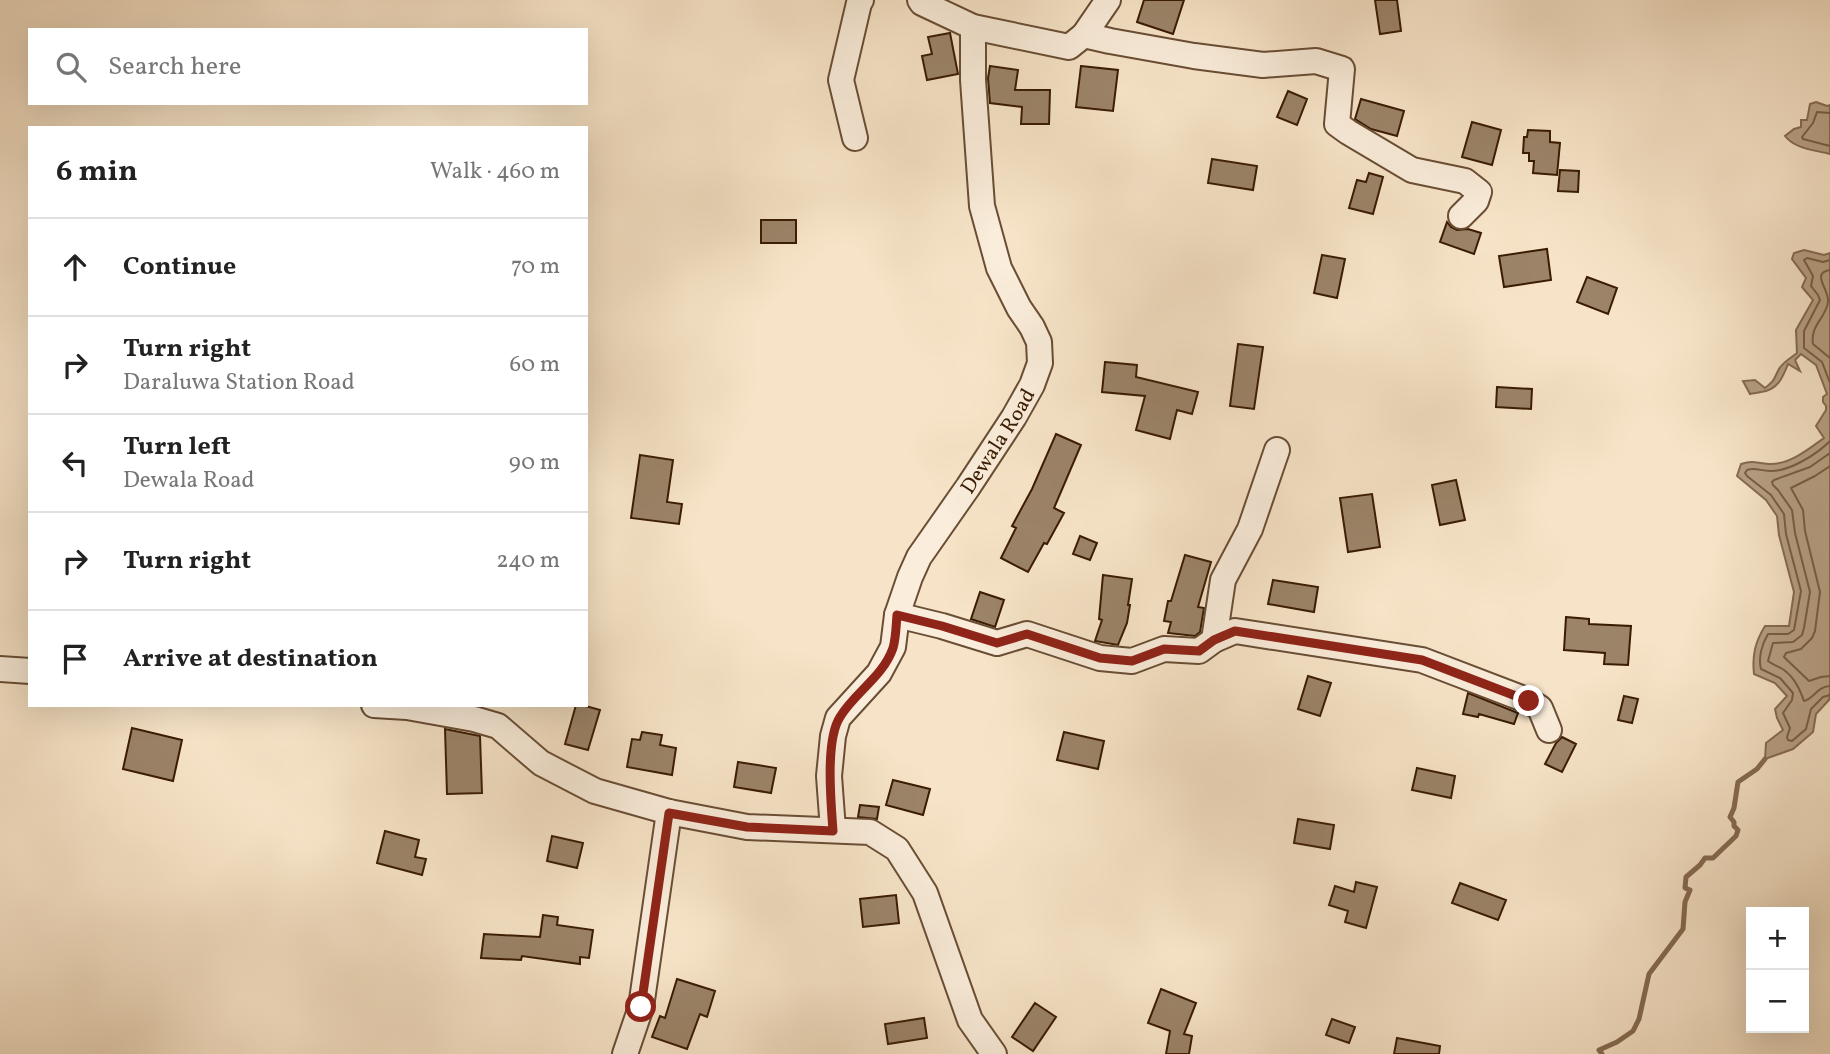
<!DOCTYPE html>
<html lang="en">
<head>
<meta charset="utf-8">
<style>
	:root { --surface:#fff; --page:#f6f6f6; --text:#222; --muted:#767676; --line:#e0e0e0 }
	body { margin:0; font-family:Vollkorn,serif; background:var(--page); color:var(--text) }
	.controls { position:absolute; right:21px; bottom:21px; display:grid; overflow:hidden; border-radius:0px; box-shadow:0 7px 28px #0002 }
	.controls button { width:63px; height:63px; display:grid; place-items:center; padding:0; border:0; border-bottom:2px solid var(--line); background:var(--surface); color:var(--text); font:35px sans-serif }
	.stop { position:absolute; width:21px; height:21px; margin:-16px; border:5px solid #8f2418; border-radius:50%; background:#fff }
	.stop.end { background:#8f2418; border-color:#fff; box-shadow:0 2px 7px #0008 }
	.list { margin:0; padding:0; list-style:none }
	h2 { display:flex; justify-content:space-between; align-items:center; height:91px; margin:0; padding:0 28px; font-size:30px }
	h2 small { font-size:23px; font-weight:400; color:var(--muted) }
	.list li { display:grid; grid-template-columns:46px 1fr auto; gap:21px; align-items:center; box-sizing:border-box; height:98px; padding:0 28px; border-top:2px solid var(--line) }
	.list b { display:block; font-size:26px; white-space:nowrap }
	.list p { margin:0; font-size:23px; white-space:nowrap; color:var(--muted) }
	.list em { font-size:23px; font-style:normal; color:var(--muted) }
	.icon { flex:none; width:38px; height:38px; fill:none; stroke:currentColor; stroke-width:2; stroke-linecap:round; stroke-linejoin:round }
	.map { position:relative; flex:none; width:1830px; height:1054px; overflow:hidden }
	.search { position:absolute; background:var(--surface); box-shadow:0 7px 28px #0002; left:28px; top:28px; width:560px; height:77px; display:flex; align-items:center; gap:18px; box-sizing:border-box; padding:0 24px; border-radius:0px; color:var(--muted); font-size:26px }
	.panel { position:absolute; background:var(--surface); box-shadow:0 7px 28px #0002; left:28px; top:126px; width:560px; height:581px; border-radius:0px }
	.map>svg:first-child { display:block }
	.water { fill:#b7a085; stroke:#856b51; stroke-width:2 }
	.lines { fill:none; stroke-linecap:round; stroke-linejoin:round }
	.shore { stroke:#785e44; stroke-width:2 }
	.stream { stroke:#856b51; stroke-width:5 }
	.building { fill:#9c8469; stroke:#3a1b03; stroke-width:2 }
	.minor-casing { stroke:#694d34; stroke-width:28 }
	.minor { stroke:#faeddb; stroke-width:24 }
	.route { stroke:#8f2418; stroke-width:9 }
	.labels { text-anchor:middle; stroke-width:5; stroke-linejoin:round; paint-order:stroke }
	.street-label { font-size:21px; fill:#3a1b03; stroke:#faeddb }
</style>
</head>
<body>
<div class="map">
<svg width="1830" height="1054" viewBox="0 0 1830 1054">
	<rect width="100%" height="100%" fill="#f7e4c8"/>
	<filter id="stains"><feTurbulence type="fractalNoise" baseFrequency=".00286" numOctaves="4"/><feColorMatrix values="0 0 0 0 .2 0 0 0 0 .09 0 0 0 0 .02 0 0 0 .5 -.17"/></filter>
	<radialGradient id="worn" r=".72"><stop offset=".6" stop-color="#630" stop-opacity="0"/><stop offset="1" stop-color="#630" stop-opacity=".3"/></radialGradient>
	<path class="water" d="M1816 102 1827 106 1830 105V154C1815 150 1795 149 1785 136L1794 129 1801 127V120H1807L1810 104Z
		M1804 250 1824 255 1830 253V692L1829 700 1816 714 1813 732 1793 749 1765 759 1766 743 1783 730 1777 718 1775 709 1787 696 1775 683 1754 674C1752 656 1755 642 1765 626H1789L1794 592 1779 535 1777 516 1766 500 1737 476 1741 464C1755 460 1755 463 1769 464 1789 465 1809 449 1824 438L1816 426 1826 410V406L1823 402V397L1827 394 1816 365 1801 354 1795 360 1800 371 1788 364C1783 377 1778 390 1761 392 1757 393 1754 393 1750 394L1743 381 1755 380 1765 388C1776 379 1773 380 1779 369 1783 362 1791 358 1797 353L1796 330 1813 300 1802 287 1806 278 1792 259 1794 253Z"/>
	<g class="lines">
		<path class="shore" d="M1830 113 1817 112 1813 123 1802 137 1803 139 1830 146
			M1830 260 1823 262 1807 258 1804 260 1813 276 1811 286 1818 295 1820 300 1804 331V348L1822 362 1830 383
			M1830 270C1810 273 1830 290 1828 302 1826 318 1810 325 1813 344L1830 358
			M1830 441C1817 454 1789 472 1770 471 1761 471 1755 467 1747 470L1745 473 1747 476 1771 495 1784 514 1786 534 1801 591 1794 630 1788 634H1768C1762 644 1758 658 1761 669L1780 678 1793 693 1792 700 1783 713 1790 728 1787 737 1788 740 1792 741 1806 729 1811 709 1823 697 1830 695
			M1830 453 1810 467 1774 480 1772 482 1773 485 1778 490 1792 510 1795 533 1810 592 1804 628 1802 635 1793 642 1773 643 1768 661C1773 665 1778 666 1784 670 1795 678 1800 690 1804 701 1815 698 1816 687 1830 686
			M1830 466 1815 476 1791 488 1803 510 1805 531 1820 592 1815 631 1812 638 1801 649 1786 653 1784 657 1809 681 1821 677 1830 676"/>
		<path class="stream" d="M1602 1054 1599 1050 1617 1042 1633 1031 1639 1019 1649 974 1683 929 1685 902 1690 890 1685 888 1686 877 1700 865 1705 858H1713L1736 836 1738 830 1734 826V822L1730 817 1734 808 1738 782 1757 769 1765 759"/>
	</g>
	<path class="building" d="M1144 0H1184L1173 34 1137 22Z
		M1375 0H1397L1401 31 1380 34Z
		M950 33 958 74 927 80 922 56 932 54 928 37Z
		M990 66 1018 70 1015 90H1050L1049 124H1021L1022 107 990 103 988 78Z
		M1081 66 1118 70 1113 111 1076 107Z
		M1288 91 1307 99 1297 125 1277 117Z
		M1361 99 1404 111 1397 136 1371 129 1355 119Z
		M1472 122 1501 130 1492 165 1462 157Z
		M1528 130 1550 131V142L1560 143 1557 175 1533 173 1534 161H1529V153H1523L1524 137H1527Z
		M1212 159 1257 166 1253 190 1208 183Z
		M1560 170 1579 171 1578 192 1558 191Z
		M1369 173 1383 177 1373 214 1349 208 1357 180 1366 182Z
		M761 220H796V243H761Z
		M1447 222 1451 227 1457 230 1468 229 1481 233 1474 254 1440 242Z
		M1547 249 1551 280 1504 287 1499 256Z
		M1322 255 1345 259 1337 298 1314 293Z
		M1587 277 1617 288 1608 314 1577 302Z
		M1238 344 1263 347 1254 409 1230 406Z
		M1105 362 1137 365 1136 377 1198 392 1192 414 1177 410 1170 439 1136 430 1145 396 1102 392Z
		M1497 387 1532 389 1531 409 1496 407Z
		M1056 434 1081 445 1054 508 1064 513 1047 544 1044 543 1028 572 1001 558 1016 528 1012 526 1032 489Z
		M640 455 673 460 667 502 682 504 679 524 631 518Z
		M1456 480 1465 520 1440 525 1432 485Z
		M1372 494 1380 547 1348 552 1340 498Z
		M1080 536 1097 543 1090 560 1073 554Z
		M1185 555 1211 562 1198 607 1204 608 1200 632 1195 636 1168 633 1171 622 1164 621 1168 601H1171Z
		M1103 575 1132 579 1128 605H1130L1127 623 1118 645 1095 641 1102 620 1099 619Z
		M1273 580 1318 587 1314 612 1268 604Z
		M980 592 1004 600 995 627 971 619Z
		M1566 617 1589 619V624L1631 626 1628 665 1604 664 1605 653 1564 650Z
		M1308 676 1331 683 1320 716 1298 709Z
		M1468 693 1518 713 1514 724 1479 714 1478 717 1463 714Z
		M1624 696 1638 699 1632 723 1618 720Z
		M576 705H582L600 710 588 750 565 744Z
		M132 728 182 740 173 781 123 769Z
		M445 729 480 736 482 793 447 794Z
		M642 732 662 735 660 745 676 748 672 775 627 767 632 739 640 740Z
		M1064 732 1104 741 1098 769 1057 760Z
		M1562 737 1576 744 1562 772 1545 764 1556 743Z
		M738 762 776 768 771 793 734 787Z
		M1417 768 1455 776 1451 798 1412 790Z
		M893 780 930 789 923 815 886 805Z
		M860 805 879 807 877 819 858 817Z
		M1298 819 1334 825 1330 849 1294 843Z
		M385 831 419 840 415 857 426 859 422 875 377 863Z
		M552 836 583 843 577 868 547 861Z
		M1356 882 1377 887 1366 928 1345 922 1348 911 1329 905 1335 886 1354 892Z
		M1460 883 1506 900 1498 920 1452 903Z
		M896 895 899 923 863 927 860 899Z
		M543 915 558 917 557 925 593 930 589 958 580 957V964L522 956 521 960 481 958 484 934 540 937Z
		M677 979 715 991 707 1017 700 1014 687 1049 652 1037 660 1016 665 1018Z
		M1161 989 1196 1003 1184 1034 1192 1036 1189 1054H1166L1170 1031 1148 1023Z
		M1035 1003 1056 1017 1033 1051 1012 1037Z
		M924 1018 927 1038 888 1044 885 1024Z
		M1332 1019 1355 1027 1349 1043 1326 1035Z
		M1397 1038 1440 1046 1439 1054H1394Z"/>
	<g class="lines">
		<g class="minor-casing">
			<g id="minor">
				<path d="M920 0 922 3 973 27 1069 47 1084 35 1108 0"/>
				<path d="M1084 35 1110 41 1194 56 1263 65 1316 61 1342 69 1337 124 1348 132 1412 170 1465 181 1479 192 1476 201 1461 216"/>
				<path d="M855 138 841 80 859 3 861 0"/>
				<path d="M897 615 942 626 997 643 1027 634 1100 658 1132 661 1164 649 1199 651 1214 640 1235 631 1422 660 1529 701 1540 708 1549 730"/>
				<path d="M1214 640 1223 580 1250 529 1277 450"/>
				<path d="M0 669 30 671"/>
				<path d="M374 705 407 707 474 719 498 726 541 763 595 791 669 812 747 827 870 832 897 849 925 893 970 1020 994 1054"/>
				<path id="s1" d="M833 830 829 776 833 736 838 718 879 673 893 647 897 615 910 577 919 557 968 487 1014 417 1032 385 1040 363 1039 342 1032 327 1019 308 999 268 982 206 973 80V27"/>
				<path d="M625 1054 641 1007 669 812"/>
			</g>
		</g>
		<use href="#minor" class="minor"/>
	</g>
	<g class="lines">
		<path class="route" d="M641 1007 669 813 747 827 833 831C831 803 825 740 840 717 855 692 883 677 893 648 896 638 896 626 897 615L942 626 997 643 1027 634 1100 658 1132 661 1164 649 1199 651 1214 640 1235 631 1422 660 1529 701"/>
	</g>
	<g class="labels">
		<g class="street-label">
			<text dy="7" stroke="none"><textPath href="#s1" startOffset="438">Dewala Road</textPath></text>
		</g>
	</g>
	<rect width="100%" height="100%" filter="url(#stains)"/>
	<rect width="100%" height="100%" fill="url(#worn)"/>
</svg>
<div class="controls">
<button>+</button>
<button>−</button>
</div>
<div class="stop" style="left:641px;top:1007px"></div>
<div class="stop end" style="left:1529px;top:701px"></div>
<div class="search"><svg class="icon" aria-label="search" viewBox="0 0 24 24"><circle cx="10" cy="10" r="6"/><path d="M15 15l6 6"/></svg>Search here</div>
<section class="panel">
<h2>6 min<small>Walk · 460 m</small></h2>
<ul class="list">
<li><svg class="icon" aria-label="ahead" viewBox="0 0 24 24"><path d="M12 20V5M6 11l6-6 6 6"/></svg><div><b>Continue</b></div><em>70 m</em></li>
<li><svg class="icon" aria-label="right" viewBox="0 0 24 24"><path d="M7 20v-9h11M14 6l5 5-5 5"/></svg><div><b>Turn right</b><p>Daraluwa Station Road</p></div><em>60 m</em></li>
<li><svg class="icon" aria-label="left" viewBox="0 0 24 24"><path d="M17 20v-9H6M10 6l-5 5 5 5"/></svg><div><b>Turn left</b><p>Dewala Road</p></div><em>90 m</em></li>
<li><svg class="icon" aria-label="right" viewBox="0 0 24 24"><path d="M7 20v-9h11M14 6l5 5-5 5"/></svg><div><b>Turn right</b></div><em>240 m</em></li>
<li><svg class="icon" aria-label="arrive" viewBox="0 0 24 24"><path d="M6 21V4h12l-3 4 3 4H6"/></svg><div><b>Arrive at destination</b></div></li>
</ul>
</section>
</div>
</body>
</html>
